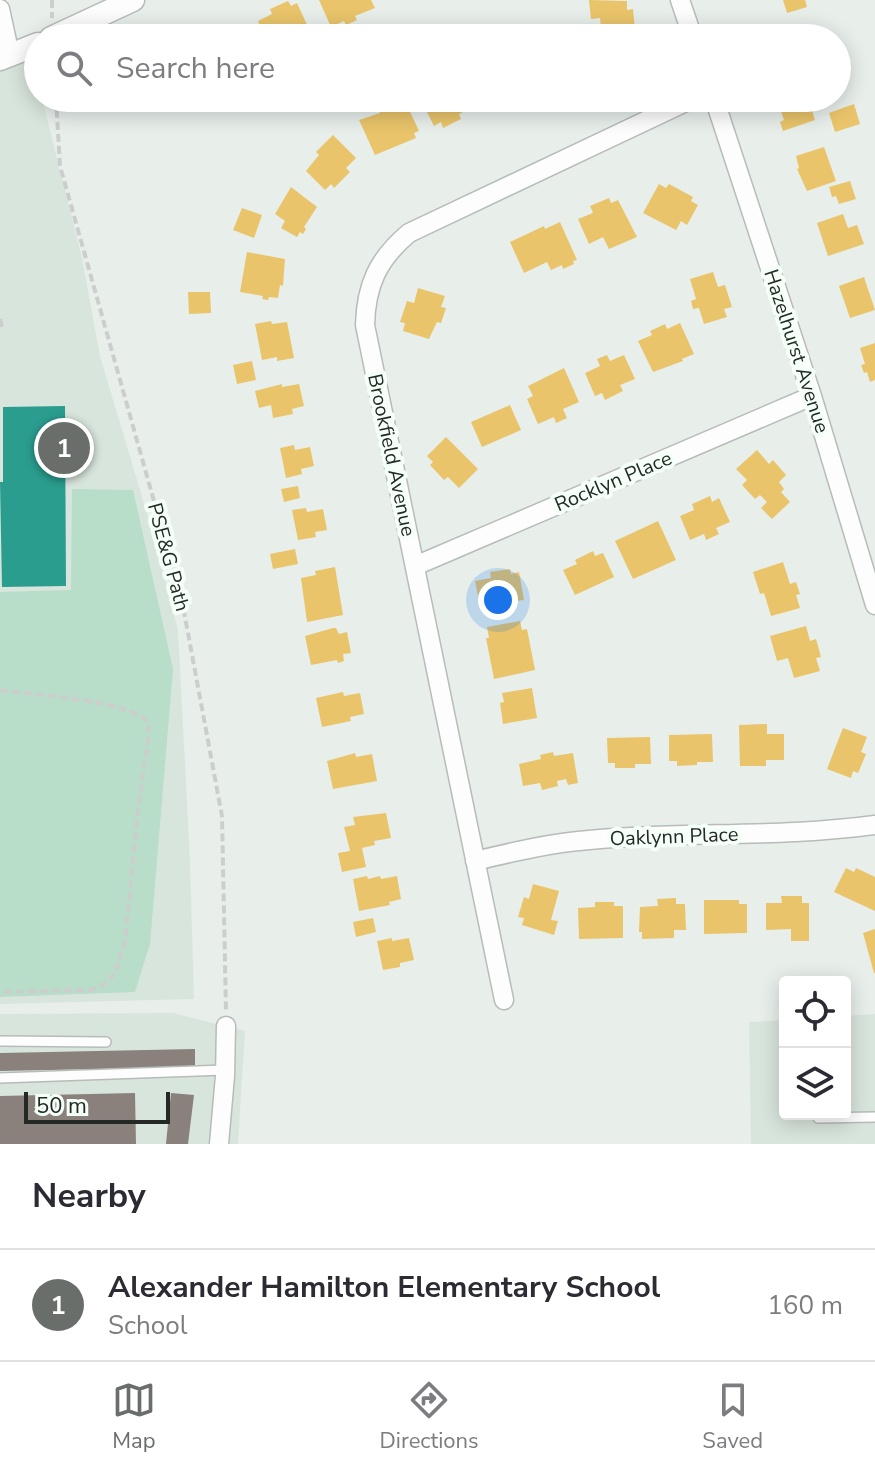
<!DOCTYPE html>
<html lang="en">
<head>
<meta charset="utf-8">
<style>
	:root { --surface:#fff; --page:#f7f7f7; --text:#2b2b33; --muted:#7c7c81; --line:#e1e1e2; --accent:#696e6b }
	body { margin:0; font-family:"Nunito Sans",sans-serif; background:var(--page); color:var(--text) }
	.controls { position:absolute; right:24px; bottom:24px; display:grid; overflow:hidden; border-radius:8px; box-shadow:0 4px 20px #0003 }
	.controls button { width:72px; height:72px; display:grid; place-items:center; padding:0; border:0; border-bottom:2px solid var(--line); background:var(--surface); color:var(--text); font:40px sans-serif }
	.scale { position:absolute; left:24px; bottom:20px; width:146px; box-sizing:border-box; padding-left:8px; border:4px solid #242926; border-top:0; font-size:22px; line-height:28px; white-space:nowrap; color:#242926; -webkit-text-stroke:6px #f4fff8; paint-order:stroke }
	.you { position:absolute; left:498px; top:600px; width:28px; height:28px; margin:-20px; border:6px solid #fff; border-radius:50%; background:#1a73e8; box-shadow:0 0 0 12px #1a73e833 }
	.badge { display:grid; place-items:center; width:52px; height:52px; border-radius:50%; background:var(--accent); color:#fff; font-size:26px; font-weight:700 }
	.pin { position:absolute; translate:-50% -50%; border:4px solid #fff; box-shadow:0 2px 8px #0006 }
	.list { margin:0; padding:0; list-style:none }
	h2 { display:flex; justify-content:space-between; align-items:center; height:104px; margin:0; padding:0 32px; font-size:34px }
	h2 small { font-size:26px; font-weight:400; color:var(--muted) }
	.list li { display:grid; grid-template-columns:52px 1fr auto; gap:24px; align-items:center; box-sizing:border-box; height:112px; padding:0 32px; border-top:2px solid var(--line) }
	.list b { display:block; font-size:30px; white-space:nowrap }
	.list p { margin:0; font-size:26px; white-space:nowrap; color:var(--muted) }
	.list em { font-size:26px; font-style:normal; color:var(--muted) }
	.icon { flex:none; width:44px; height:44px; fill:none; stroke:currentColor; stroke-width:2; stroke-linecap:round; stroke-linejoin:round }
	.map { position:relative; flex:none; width:875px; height:1144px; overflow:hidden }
	.search { position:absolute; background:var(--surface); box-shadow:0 4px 20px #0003; left:24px; right:24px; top:24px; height:88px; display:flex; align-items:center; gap:20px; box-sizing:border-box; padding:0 28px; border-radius:44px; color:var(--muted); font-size:30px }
	.sheet { height:216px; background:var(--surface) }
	nav { display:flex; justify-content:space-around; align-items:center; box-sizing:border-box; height:112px; border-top:2px solid var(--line); background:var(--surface); font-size:22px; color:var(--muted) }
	nav a { display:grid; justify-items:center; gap:4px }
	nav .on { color:var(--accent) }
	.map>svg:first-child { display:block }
	.built { fill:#d8e5dc }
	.green { fill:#b8ddc8 }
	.homes { fill:#e9c46a }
	.schools { fill:#2a9d8f }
	.industry { fill:#8a817c }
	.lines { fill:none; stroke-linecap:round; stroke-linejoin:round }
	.service-casing { stroke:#b7bcb9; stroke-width:12 }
	.minor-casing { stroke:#b7bcb9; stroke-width:21 }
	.tertiary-casing { stroke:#b7bcb9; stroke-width:25 }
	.path { stroke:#cbcecd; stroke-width:4; stroke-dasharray:8 4; stroke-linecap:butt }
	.service { stroke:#fcfdfc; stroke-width:9 }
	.minor { stroke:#fcfdfc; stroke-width:18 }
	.tertiary { stroke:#fcfdfc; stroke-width:22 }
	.labels { text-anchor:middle; stroke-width:8; stroke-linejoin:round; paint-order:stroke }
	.street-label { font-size:20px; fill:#242926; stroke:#f4fff8 }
</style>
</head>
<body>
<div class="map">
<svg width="875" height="1144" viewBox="0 0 875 1144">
	<rect width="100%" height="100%" fill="#e8efeb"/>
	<path class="built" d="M29 47 38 84V98H42L82 258 100 356 155 540 178 630 190 861 194 999 0 1004V59Z
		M173 1013 245 1031 238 1144H0V1014Z
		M875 1014V1144H751L749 1022 785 1020V1114H845V1016Z"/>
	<path class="green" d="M72 489 133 490 173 669 150 944 135 992 0 997V592L71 590Z"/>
	<path class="homes" d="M319 0H371L375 8 355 16 357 20 346 25 344 21 331 27Z
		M589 0 627 1V10L633 9 635 30H629L630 38H602L600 18 591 19Z
		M783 0H805L807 7 787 13Z
		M288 1 291 6 297 3 308 27 284 38H265L258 21 272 14 270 9Z
		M567 25 571 34 578 30 582 38H552L550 33Z
		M781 26 785 38H757L756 34Z
		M232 27 234 31 241 28 246 38H215L213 36Z
		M431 98H468L473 107 459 114 461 119 443 128 441 122 434 126 422 102Z
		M776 98H808L815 120 783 131 780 122 784 120Z
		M394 100 397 105 405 101 419 131 414 133 416 138 375 155 359 120 380 113 378 108Z
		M854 104 860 124 835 132 829 113Z
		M333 135 356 158 346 168 350 172 334 188 331 184 325 190 306 171 319 155 316 152Z
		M824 147 836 181 807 191 797 169 799 168 796 156Z
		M850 181 856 199 839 204 836 196 832 197 829 187Z
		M659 184 666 188 669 184 693 197 691 201 698 205 687 225 681 221 676 230 643 213Z
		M291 187 317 207 304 227 306 229 303 234 300 232 297 237 281 228 285 221 275 214Z
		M609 198 611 203 618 200 637 237 609 249 603 237 589 244 578 219 593 213 590 206Z
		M242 208 262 215 254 238 233 230Z
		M843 214 848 228 857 225 864 244 828 256 817 223Z
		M560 222 577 260 573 261 574 264 563 269 562 265 551 270 547 262 524 273 510 242 544 226 545 229Z
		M247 252 285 259 283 286 280 285 278 298 269 297 268 300 262 299 263 296 240 292Z
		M713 272 718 287 725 285 732 307 724 309 727 317 704 324 699 308 693 309 691 301 696 299 690 279Z
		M864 277 875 310 850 318 839 286Z
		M418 288 445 296 441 307 446 308 441 323 437 322 429 339 403 331 405 323 400 322 407 301 414 303Z
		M188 292H210L211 313 189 314Z
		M271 321 272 324 287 322 294 358 277 361V357L262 360 255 324Z
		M680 323 694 354 682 359 683 361 653 372 638 341 652 335 650 331 665 324 667 329Z
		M875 343V380L870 382 867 372 864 373 861 365 865 364 860 348Z
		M607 355 610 361 624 355 635 379 620 385 623 391 605 400 602 393 595 396 585 373 600 366 597 359Z
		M252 361 256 380 237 384 233 365Z
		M564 368 579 402 563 409 567 418 556 423 554 417 538 424 527 399 533 396 528 386Z
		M282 384V387L299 384 304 406 292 409 293 414 273 418 271 405 259 408 255 391Z
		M510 405 521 430 482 447 471 422Z
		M446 437 478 469 459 488 448 477 444 480 430 465 433 462 427 456Z
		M294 445 295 450 310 447 314 466 301 469 302 474 286 478 280 448Z
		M757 450 769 464 773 460 786 475 779 482 784 489 781 492 790 502 772 519 761 508 767 502 760 495 755 499 742 485 747 480 736 469Z
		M298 486 300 498 284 502 281 489Z
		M710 496 712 502 719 498 730 522 716 528 719 534 706 540 704 534 690 540 680 516 694 510 692 504Z
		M306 508 307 512 323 509 327 530 315 532 316 537 298 540 292 510Z
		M658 521 676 560 633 579 615 541Z
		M295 549 298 564 273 569 270 554Z
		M593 551 595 556 603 553 614 577 575 595 563 570 577 564 575 560Z
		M783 562 790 584 796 582 800 594 796 595 800 608 771 616 764 593 760 594 753 572Z
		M335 567 343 615 307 622 301 578 316 575 315 571Z
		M510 569 511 574 519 572 524 600 508 602 510 610 492 614 490 605 480 607 475 581 491 578 490 572Z
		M520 621 522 630 527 629 535 670 494 679 486 638H489L487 627Z
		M806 626 810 641 816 639 821 657 816 658 820 671 794 678 788 658 777 661 770 636Z
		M333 628H336L339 634 347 632 351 653 343 654 344 661 338 663 337 660 311 665 305 636Z
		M532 688 537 718 503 724 500 703 504 702 502 693Z
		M343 692 344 696 360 693 364 714 350 717 351 721 322 727 316 698Z
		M767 724V734H784V760H766V766H740L739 725Z
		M843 728 867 737 861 752 866 754 858 773 853 771 851 778 827 769Z
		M712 734 713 762H697V765L677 766V761H669V735Z
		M650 737 651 764H635V768H615V763H608L607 738Z
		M553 752 554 756 573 753 578 783 568 785 566 779 557 781 558 786 542 790 540 783 523 786 519 764 541 759 540 755Z
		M355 753 356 757 372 754 377 781 333 789 327 761Z
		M386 813 391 838 374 841 375 845 362 848 366 867 342 872 338 853 350 851 344 827 355 825 353 817Z
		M846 868 854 872 856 868 875 877V911L834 892Z
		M367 876 368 879 380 876 381 879 397 876 401 899 389 902 390 905 359 911 353 879Z
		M533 884 559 891 551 920 558 921 554 935 522 925 524 918 518 917 524 897 529 899Z
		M781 896H802V903H809V941H791V929L766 930V903H782Z
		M676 898V904H685L686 930H674V938L642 939V932H639L640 907 658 906 657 899Z
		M704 900H739V904H747V933L704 934Z
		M595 902H614V906H623V938L579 939 578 908 595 907Z
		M373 918 376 932 356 937 353 922Z
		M875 929V973H874L863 933Z
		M392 938V941L409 938 414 960 400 963V967L383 970 377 941Z"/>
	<path class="schools" d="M65 406 66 586 2 587 0 482H3V407Z"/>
	<path class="industry" d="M195 1049V1067L0 1071V1053Z
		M135 1093 136 1144H0V1096Z
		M171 1093 194 1095 188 1144H166Z"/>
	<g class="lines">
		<g class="service-casing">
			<path id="service" d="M0 1041 106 1042
				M0 1078 225 1070
				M818 1118 875 1117"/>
		</g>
		<g class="minor-casing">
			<path id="minor" d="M680 0 693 38
				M0 9 10 55
				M714 98 812 396 875 605
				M415 566 812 396
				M475 861C513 852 550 843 589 840 684 831 780 838 875 825
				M504 1000 365 325C366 285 378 259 409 233L694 98
				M219 1144 225 1076 226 1026"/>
		</g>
		<g class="tertiary-casing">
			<path id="tertiary" d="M51 38 133 0
				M0 59 38 44"/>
		</g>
		<path class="path" d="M52 0V18
			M56 98 60 166 182 601 222 816 226 1011
			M0 319 2 327 0 330
			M0 690C33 695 127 700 147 721L149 732 138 811 125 941 116 971 107 983 91 990 0 992"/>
		<use href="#service" class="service"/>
		<use href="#minor" class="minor"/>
		<use href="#tertiary" class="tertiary"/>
	</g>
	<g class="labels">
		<g class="street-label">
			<text transform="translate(797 351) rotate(72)" y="7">Hazelhurst Avenue</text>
			<text transform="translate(392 455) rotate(78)" y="7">Brookfield Avenue</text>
			<text transform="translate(613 481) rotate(-23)" y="7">Rocklyn Place</text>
			<text transform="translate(169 557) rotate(75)" y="7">PSE&amp;G Path</text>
			<text transform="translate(674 836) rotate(-2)" y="7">Oaklynn Place</text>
		</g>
	</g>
</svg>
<div class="controls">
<button><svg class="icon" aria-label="locate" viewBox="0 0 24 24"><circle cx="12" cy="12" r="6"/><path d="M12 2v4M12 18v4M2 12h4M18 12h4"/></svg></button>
<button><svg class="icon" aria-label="layers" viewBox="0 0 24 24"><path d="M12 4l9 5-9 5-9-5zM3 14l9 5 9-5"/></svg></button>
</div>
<div class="scale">50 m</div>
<div class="you"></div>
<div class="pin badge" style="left:64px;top:448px">1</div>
<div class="search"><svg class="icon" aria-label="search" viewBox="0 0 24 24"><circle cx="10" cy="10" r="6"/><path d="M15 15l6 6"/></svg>Search here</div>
</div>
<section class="sheet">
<h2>Nearby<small></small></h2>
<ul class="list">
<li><span class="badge">1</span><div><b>Alexander Hamilton Elementary School</b><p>School</p></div><em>160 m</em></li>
</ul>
</section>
<nav>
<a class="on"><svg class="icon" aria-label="map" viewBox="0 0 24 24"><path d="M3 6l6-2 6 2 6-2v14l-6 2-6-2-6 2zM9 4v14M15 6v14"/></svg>Map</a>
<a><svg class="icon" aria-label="directions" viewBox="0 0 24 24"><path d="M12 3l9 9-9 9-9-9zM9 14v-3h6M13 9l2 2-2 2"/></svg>Directions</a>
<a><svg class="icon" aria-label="saved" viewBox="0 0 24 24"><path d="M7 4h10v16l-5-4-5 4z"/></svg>Saved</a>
</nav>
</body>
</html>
